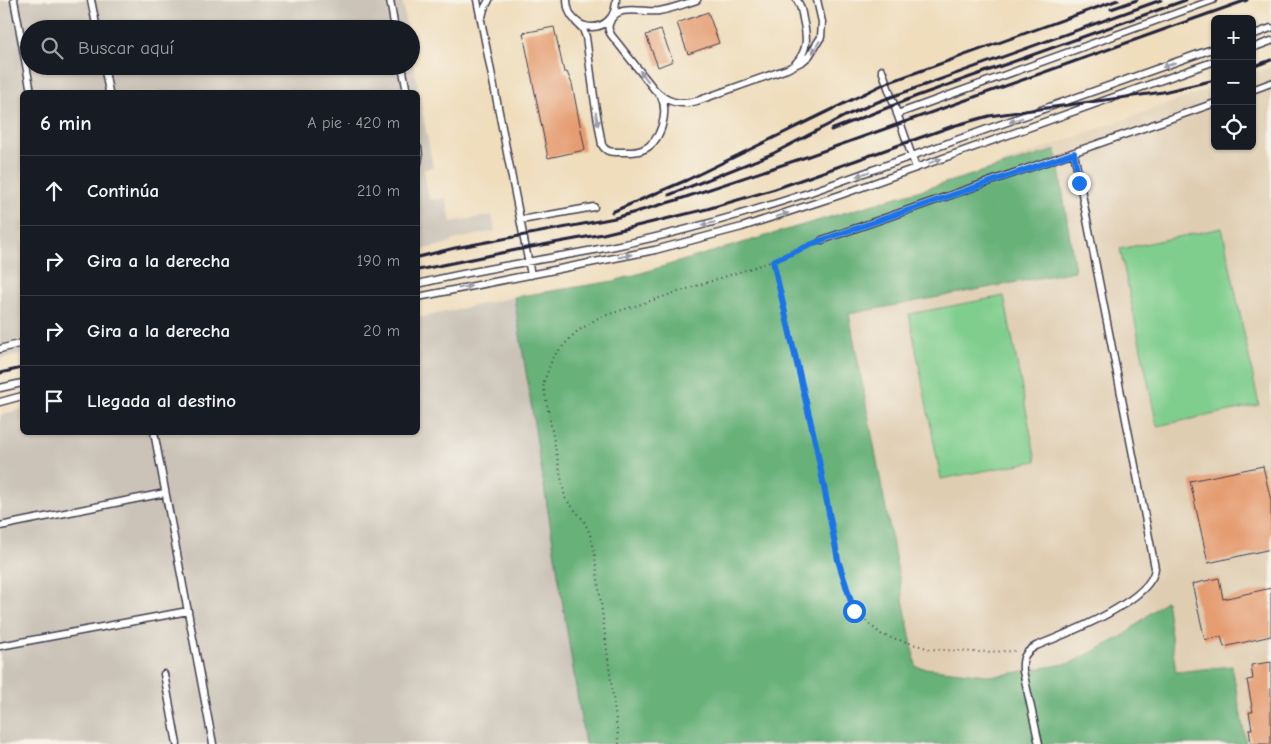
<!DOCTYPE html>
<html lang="es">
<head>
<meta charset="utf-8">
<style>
	:root { --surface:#171b24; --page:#20242c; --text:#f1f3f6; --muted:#9ea1a6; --line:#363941 }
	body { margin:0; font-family:"Comic Neue",sans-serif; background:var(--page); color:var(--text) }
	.controls { position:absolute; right:15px; top:15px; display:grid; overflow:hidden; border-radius:8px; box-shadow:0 1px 4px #0004 }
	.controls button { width:45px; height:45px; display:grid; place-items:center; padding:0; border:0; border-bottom:1px solid var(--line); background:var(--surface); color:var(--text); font:25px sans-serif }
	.stop { position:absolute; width:15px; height:15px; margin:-11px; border:4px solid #1a73e8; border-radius:50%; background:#fff }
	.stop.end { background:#1a73e8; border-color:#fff; box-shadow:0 1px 5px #0008 }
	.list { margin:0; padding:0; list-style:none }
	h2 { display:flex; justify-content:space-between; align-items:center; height:65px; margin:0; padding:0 20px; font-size:21px }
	h2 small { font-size:16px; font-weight:400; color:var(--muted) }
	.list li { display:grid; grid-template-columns:32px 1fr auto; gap:15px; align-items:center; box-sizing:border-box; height:70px; padding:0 20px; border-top:1px solid var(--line) }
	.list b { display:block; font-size:19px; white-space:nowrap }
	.list em { font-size:16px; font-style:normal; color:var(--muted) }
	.icon { flex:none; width:28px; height:28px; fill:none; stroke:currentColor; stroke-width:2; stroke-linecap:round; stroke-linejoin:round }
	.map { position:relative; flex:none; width:1271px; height:744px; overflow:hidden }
	.search { position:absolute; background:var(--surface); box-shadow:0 1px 4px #0004; left:20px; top:20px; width:400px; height:55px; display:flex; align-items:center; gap:12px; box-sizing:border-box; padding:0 18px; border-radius:28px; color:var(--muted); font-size:19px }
	.panel { position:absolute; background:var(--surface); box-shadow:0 1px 4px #0004; left:20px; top:90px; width:400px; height:345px; border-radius:8px }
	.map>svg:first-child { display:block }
	.built { fill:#dfcdb2 }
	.industrial { fill:#cbc3b8 }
	.green { fill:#80ce8e; stroke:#517864 }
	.forest { fill:#68b179; stroke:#456a5a }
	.building { fill:#e59c71 }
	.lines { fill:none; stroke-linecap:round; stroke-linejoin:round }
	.service-casing { stroke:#413e4e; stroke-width:9 }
	.path { stroke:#413e4e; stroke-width:2; stroke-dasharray:1 4; stroke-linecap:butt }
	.service { stroke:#fff; stroke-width:6 }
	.rail { stroke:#22223b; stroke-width:3 }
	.oneway { fill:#9c9ca7 }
	.route { stroke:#1a73e8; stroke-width:6 }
</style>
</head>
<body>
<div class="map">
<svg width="1271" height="744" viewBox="0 0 1271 744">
	<rect width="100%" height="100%" fill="#f7f3e8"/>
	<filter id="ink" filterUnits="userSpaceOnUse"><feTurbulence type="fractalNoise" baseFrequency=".02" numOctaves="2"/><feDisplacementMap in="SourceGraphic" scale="10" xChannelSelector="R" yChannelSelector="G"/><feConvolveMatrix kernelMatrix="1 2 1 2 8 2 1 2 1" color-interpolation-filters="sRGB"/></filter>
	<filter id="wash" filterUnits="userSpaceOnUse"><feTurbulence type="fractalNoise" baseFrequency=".0096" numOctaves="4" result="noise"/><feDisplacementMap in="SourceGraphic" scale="20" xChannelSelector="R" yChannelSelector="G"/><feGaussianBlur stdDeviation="1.12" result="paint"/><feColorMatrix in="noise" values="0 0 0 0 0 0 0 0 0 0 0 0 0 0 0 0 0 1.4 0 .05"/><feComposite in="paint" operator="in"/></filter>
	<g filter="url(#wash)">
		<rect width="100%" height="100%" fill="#efddbc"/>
		<path class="built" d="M1271 67V744H596L525 334 1215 87V146H1252V74Z"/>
		<path class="industrial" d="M0 0H402L407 29H29V66H411V51L433 167 424 170 429 200 446 198 451 222 492 215 495 231 453 240V242L418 251V92H22V354L0 359Z
			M514 297 585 744H0V415L22 409V432H418V318Z"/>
		<path class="green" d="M1222 228 1259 405 1157 426 1120 249Z
			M1004 296 1036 461 941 479 909 314Z"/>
		<path class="forest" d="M1056 150 1075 271 849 314 916 667 995 676 1071 663 1123 636 1166 600 1176 672 1232 666 1246 744H585L514 297 614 281Z"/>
		<g id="blocks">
			<path class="building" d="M708 12 719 43 688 54 677 23Z
				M554 27 564 72H567L572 84 585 150 548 158 523 33Z
				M661 30 673 61 658 67 646 35Z
				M1263 466 1271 501V549L1208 563 1190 481Z
				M1219 578 1223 599 1271 588V636L1224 647 1221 636 1205 640 1192 584Z
				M1271 662V744H1251L1249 729H1252L1249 712H1253L1247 680 1253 679 1251 665Z"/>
		</g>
	</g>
	<g filter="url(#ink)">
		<use href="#blocks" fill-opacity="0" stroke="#413e4e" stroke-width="1"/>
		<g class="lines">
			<g class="service-casing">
				<path id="service" d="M14 0 31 92
					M91 0 97 29
					M390 0 395 29
					M477 0 531 275
					M567 0C568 36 616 36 616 0
					M697 0C684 4 672 9 659 11 643 13 617 3 610 22 607 27 609 32 612 36L654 89C666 102 679 106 697 101L787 69 803 61 809 56 821 37 822 22 817 0
					M482 17 484 9 489 0
					M576 22 583 29 586 37 595 104 602 145C606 152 611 152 619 152 627 152 635 153 642 150 661 143 669 113 661 96
					M1252 35 1271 28
					M1252 48 1271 41
					M795 64C809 50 807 36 803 19 802 12 801 6 797 0
					M104 66 109 92
					M402 66 407 92
					M882 70 916 168
					M1252 90 1271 83
					M897 114 1213 0
					M418 148 419 157 418 163
					M521 220 594 207
					M822 240 1215 103
					M418 284C482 268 549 259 615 246 680 233 744 214 808 193L1215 48
					M418 297 655 250 742 227 840 195 1215 61
					M0 349 22 343
					M0 388 22 383
					M0 402 22 396
					M154 432 213 744
					M0 526 165 493
					M0 646 188 611
					M164 674 177 744
					M1039 744 1023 671C1022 658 1024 653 1036 646 1063 635 1153 601 1155 568L1074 153"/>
			</g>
			<path class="path" d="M773 261 816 445 838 560 854 611 882 635 930 649 975 652 1018 651
				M619 744 594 549 590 534 584 521 565 498 543 384 553 357 575 333 598 318 773 261 815 243"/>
			<use href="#service" class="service"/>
			<path class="rail" d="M1111 9 1137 0
				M1252 67 1271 60
				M831 130 917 96 1186 0
				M669 195 772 154 847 115 880 101 1161 0
				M612 212 687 180 884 84 1118 0
				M418 257 455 248 615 218 677 200 806 157 1247 0
				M418 270 526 248 603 234 707 209 775 189 953 126 989 116 1163 92 1215 80
				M0 373 22 368"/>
		</g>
		<defs><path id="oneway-solid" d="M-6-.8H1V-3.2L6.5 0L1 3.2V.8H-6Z" transform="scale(1.25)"/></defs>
		<g class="oneway">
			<use href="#oneway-solid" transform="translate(816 47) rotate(121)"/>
			<use href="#oneway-solid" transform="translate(1169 65) rotate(160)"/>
			<use href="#oneway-solid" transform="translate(644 76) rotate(-129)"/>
			<use href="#oneway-solid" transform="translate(597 119) rotate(80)"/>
			<use href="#oneway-solid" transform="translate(1016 120) rotate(161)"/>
			<use href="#oneway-solid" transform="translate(935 161) rotate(-20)"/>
			<use href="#oneway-solid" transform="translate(863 174) rotate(160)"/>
			<use href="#oneway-solid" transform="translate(782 215) rotate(-18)"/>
			<use href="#oneway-solid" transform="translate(708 224) rotate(165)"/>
			<use href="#oneway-solid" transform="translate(625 256) rotate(-12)"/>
			<use href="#oneway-solid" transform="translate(465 287) rotate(-11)"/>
		</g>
	</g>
	<g class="lines" filter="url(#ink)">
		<path class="route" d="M854 611 838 560 816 445 773 261 822 240 1074 153 1079 183"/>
	</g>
</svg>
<div class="controls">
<button>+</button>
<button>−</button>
<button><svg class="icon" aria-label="locate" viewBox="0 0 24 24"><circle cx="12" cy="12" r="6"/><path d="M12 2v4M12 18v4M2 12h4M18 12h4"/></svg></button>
</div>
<div class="stop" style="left:854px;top:611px"></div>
<div class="stop end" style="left:1079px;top:183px"></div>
<div class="search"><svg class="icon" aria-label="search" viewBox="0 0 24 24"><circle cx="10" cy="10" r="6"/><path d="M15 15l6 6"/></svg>Buscar aquí</div>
<section class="panel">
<h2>6 min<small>A pie · 420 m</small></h2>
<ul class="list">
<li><svg class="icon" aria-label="ahead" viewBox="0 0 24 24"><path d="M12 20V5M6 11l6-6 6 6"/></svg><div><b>Continúa</b></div><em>210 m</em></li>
<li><svg class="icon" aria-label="right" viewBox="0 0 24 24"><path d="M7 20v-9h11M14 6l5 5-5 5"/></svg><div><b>Gira a la derecha</b></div><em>190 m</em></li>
<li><svg class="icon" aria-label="right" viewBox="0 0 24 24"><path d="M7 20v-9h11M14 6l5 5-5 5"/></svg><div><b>Gira a la derecha</b></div><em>20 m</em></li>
<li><svg class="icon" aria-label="arrive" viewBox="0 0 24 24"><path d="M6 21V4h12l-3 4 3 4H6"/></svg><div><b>Llegada al destino</b></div></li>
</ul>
</section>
</div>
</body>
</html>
